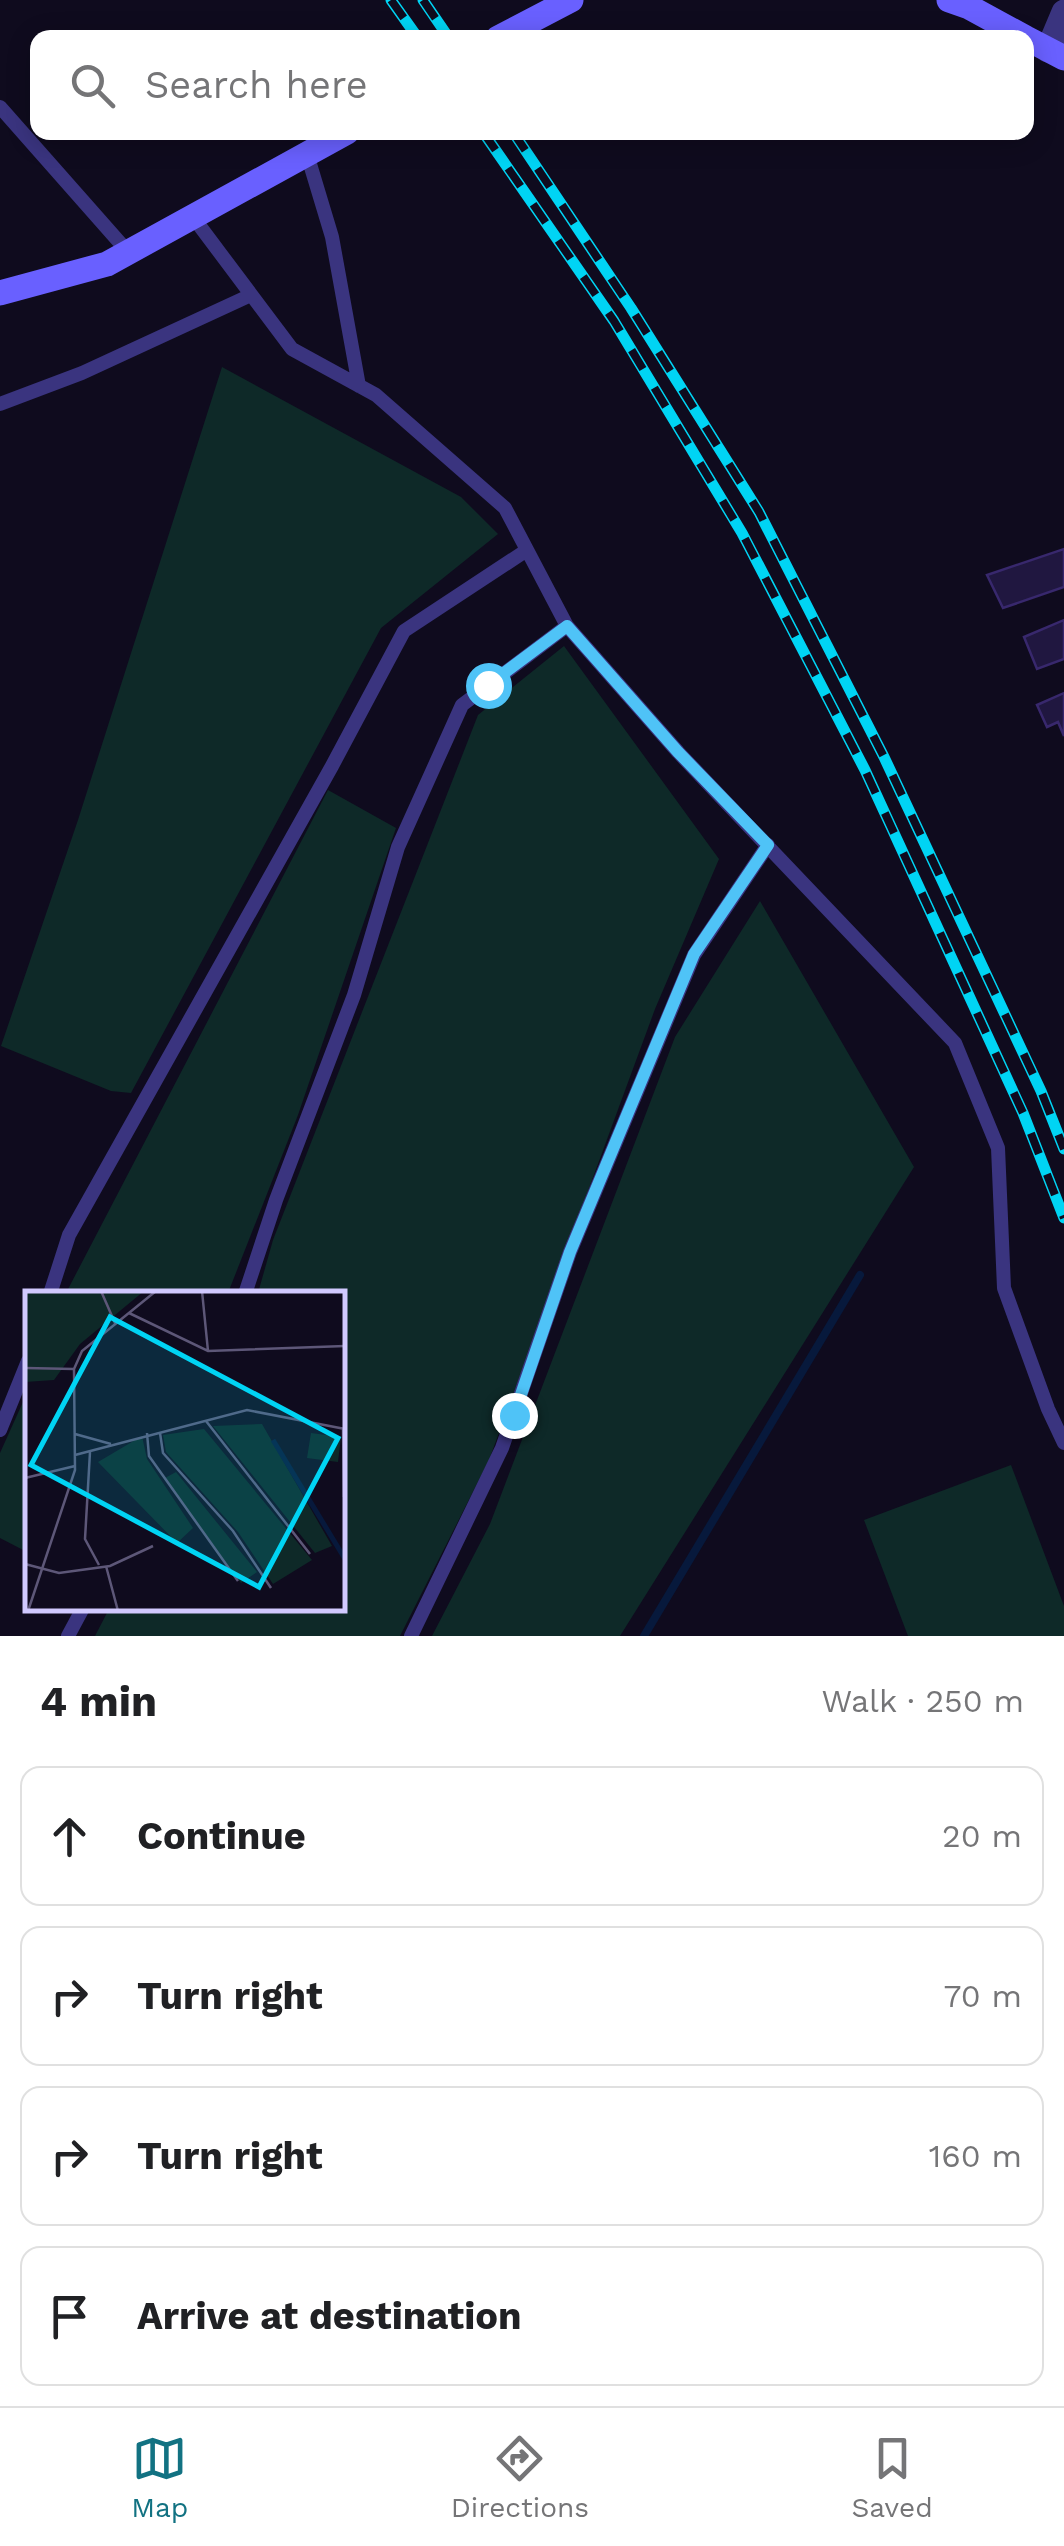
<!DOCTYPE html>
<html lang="en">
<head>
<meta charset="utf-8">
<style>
	:root { --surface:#fff; --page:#f6f6f6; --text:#202124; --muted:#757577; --line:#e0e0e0; --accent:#127282 }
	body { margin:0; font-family:"Work Sans",sans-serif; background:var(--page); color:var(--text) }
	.stop { position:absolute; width:30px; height:30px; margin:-22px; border:8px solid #4fc3f7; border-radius:50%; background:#fff }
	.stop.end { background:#4fc3f7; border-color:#fff; box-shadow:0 2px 10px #0008 }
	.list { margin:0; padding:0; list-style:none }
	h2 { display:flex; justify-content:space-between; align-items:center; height:130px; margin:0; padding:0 40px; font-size:42px }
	h2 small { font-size:32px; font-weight:400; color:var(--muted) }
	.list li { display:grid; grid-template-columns:65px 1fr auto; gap:30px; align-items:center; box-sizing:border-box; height:140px; margin:0 20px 20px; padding:0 20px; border:2px solid var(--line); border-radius:20px }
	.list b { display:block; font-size:38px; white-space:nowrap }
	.list em { font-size:32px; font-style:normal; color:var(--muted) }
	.icon { flex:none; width:55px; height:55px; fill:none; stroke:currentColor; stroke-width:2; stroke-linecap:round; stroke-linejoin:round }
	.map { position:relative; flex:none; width:1064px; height:1636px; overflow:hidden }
	.search { position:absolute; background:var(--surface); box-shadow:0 5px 25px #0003; left:30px; right:30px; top:30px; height:110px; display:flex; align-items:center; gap:25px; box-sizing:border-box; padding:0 35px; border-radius:20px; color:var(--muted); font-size:38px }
	.sheet { height:770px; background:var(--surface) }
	nav { display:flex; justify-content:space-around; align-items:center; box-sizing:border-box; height:140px; border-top:2px solid var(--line); background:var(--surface); font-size:28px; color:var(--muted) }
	nav a { display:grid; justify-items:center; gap:5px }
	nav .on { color:var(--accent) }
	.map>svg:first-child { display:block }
	.green { fill:#0e2928 }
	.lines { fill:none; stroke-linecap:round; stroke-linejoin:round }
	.stream { stroke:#07193c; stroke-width:8 }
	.building { fill:#201740; stroke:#38286d; stroke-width:2.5 }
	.lane { stroke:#3a347f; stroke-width:14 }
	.street { stroke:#3a347f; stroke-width:25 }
	.secondary { stroke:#6960ff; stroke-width:25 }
	.rail-casing { stroke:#00d4f4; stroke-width:11 }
	.rail { stroke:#0f0b1e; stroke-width:8; stroke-dasharray:22; stroke-linecap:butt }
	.route { stroke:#4fc3f7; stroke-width:12 }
	.inset-river { fill:none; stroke:#07193c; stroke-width:5 }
	.inset-road { fill:none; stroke:#5d5778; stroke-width:2.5 }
	.view { fill:#00d4f4; fill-opacity:0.15; stroke:#00d4f4; stroke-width:5 }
	.inset-edge { fill:none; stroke:#d1c9ff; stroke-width:5 }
</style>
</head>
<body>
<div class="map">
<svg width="1064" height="1636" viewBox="0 0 1064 1636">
	<rect width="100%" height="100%" fill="#0f0b1e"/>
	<path class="green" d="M222 367 461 497 498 534 381 628 131 1093 111 1091 1 1046 78 820Z
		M564 646 719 859 655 1009 489 1460 400 1636H95L109 1609 342 1608V1294L258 1293 273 1240 478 715Z
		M328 790 396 828 298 1115 228 1293H66Z
		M760 901 914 1167 620 1636H432L490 1524 675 1037Z
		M27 1393V1552L0 1538V1453Z
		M1011 1465 1064 1606V1636H908L864 1520Z"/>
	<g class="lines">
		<path class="stream" d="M644 1636 860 1275"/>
	</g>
	<path class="building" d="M1064 549V587L1003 608 987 575Z
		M1064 620V659L1037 669 1024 637Z
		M1064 693V736L1058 722 1047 727 1037 705Z"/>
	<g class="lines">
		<path class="lane" d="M0 107 128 252
			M307 154 332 237 359 386
			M193 217 292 349 376 395 505 508 567 626 678 752 955 1043 998 1148 1004 1288 1048 1409 1064 1443
			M0 404 82 373 251 295
			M50 1294 69 1235 332 766 404 631 527 550
			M245 1294 276 1200 354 995 398 847 462 705 567 626
			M0 1430 28 1361
			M68 1636 83 1608
			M411 1636 502 1448 570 1252 694 955 768 845"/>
		<path class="street" d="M1048 50 1064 12"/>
		<path class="secondary" d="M949 0 969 7 1026 38
			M498 38 571 0
			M1026 38 1064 58
			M0 293 107 264 347 132"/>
		<g class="rail-casing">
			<path id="rail" d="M391 0 418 38
				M423 0 449 38
				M483 132 614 321 742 533 865 770 1023 1113 1064 1218
				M513 132 631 308 759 512 884 757 1041 1091 1064 1149"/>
		</g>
		<use href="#rail" class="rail"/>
	</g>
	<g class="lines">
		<path class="route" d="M488 685 567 626 678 752 768 845 694 954 570 1252 514 1415"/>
	</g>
	<g transform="translate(25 1291)">
		<rect width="320" height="320" fill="#0f0b1e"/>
		<path d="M0 0H119L55 53 29 89 0 91ZM237 133 307 255 290 262 188 135ZM179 138 287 269 248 293 213 241 141 161 138 144ZM286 142 316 146 313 171 282 167ZM117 145 122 168 168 237 152 252 73 171ZM151 181 232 281 216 292 140 187Z" fill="#0e2928"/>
		<path class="inset-river" d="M248 149 320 268"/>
		<path class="inset-road" d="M76 0 90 32M177 0 183 60M104 22 183 60 320 55M0 77 49 78M181 130 285 263M318 138 319 206M122 142 124 165 213 290M135 142 138 162 208 240 246 297M50 143 86 153M65 161 60 248 74 274M50 164 222 119 320 138M0 187 50 175M0 273 34 282 85 275 128 255M81 275 93 320M3 320 50 179 49 78 57 60 131 0"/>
		<path class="view" d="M85 26 313 147 234 296 6 174Z"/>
		<rect width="320" height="320" class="inset-edge"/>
	</g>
</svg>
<div class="stop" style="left:488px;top:685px"></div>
<div class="stop end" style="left:514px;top:1415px"></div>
<div class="search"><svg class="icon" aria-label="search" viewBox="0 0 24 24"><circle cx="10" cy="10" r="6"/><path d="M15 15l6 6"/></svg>Search here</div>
</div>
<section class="sheet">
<h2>4 min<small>Walk · 250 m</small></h2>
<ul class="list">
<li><svg class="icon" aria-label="ahead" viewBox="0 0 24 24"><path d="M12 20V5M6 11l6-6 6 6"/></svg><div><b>Continue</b></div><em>20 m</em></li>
<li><svg class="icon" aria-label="right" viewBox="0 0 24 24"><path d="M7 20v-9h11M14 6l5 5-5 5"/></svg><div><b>Turn right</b></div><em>70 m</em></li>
<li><svg class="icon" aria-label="right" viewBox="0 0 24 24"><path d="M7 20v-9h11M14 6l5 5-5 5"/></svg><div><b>Turn right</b></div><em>160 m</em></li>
<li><svg class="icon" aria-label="arrive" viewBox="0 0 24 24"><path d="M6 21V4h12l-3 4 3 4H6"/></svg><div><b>Arrive at destination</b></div></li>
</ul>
</section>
<nav>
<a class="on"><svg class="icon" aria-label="map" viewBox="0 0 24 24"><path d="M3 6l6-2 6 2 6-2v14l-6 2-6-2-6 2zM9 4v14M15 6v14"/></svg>Map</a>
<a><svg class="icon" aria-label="directions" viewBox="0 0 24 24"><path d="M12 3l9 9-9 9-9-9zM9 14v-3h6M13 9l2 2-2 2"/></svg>Directions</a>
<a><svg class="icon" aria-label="saved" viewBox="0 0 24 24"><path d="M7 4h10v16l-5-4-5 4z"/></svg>Saved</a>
</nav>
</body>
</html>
